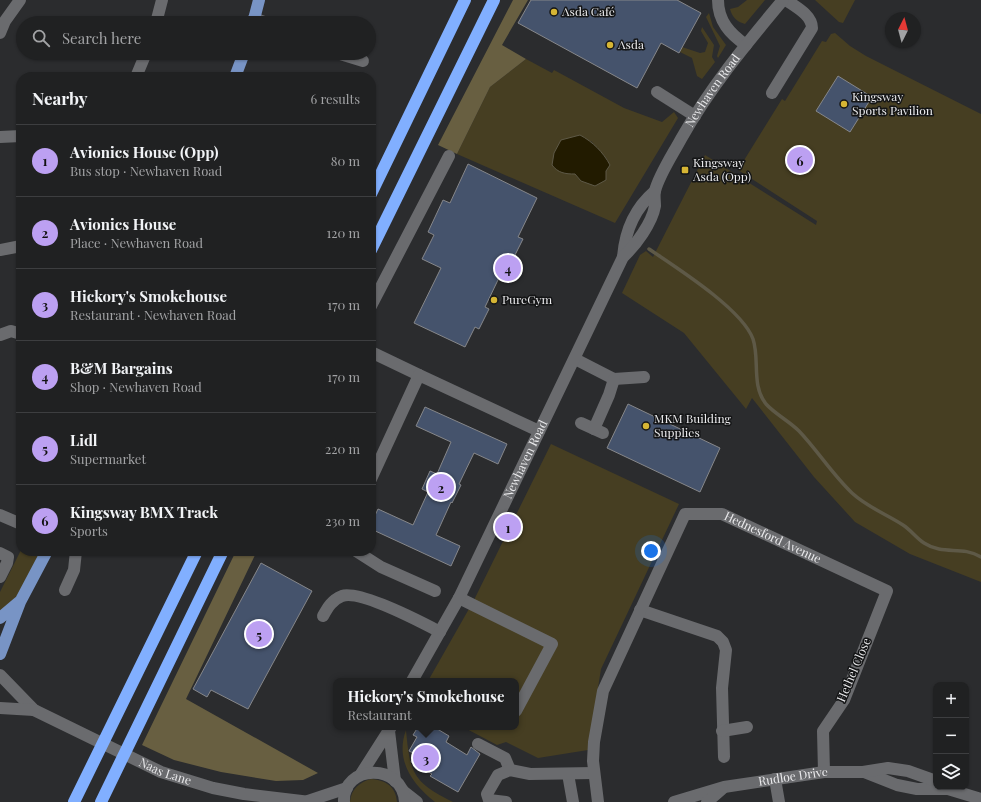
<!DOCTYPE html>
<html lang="en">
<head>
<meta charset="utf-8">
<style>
	:root { --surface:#202122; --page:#2d2e2f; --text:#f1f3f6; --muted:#a2a3a5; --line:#3d3e40; --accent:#bca0f2 }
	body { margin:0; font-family:"Playfair Display",serif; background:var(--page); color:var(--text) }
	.controls { position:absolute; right:12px; bottom:12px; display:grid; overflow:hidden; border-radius:8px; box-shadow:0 1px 3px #0004 }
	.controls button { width:36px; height:36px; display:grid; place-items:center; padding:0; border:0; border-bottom:1px solid var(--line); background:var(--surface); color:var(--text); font:20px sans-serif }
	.compass { position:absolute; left:885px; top:12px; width:36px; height:36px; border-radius:50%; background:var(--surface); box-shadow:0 1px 3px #0004; rotate:6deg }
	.you { position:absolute; left:651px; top:551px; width:14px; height:14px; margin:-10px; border:3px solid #fff; border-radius:50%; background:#1a73e8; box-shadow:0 0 0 6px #1a73e833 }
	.badge { display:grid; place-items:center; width:26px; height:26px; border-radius:50%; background:var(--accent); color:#111; font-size:13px; font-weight:700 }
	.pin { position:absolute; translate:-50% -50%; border:2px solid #fff; box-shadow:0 1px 4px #0006 }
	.popup { position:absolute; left:333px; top:678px; width:186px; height:52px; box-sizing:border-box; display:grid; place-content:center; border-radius:8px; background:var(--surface); filter:drop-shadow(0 1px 3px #0005); font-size:13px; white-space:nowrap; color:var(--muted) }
	.popup b { font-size:15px; color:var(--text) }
	.popup::after { content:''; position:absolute; left:50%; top:100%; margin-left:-8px; border:8px solid transparent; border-top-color:var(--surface) }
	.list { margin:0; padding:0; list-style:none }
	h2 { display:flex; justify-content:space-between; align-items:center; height:52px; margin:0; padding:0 16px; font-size:17px }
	h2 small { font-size:13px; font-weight:400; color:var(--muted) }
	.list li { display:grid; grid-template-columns:26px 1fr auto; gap:12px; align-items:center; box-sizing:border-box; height:72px; padding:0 16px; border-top:1px solid var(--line) }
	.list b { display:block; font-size:15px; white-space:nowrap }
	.list p { margin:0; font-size:13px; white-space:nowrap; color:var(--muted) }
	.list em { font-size:13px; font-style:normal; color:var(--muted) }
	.icon { flex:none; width:22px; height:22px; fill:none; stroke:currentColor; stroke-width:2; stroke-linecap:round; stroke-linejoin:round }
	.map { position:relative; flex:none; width:981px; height:802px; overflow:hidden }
	.search { position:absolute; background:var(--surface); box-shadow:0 1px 3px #0004; left:16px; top:16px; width:360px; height:44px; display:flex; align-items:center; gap:10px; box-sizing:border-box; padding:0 14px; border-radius:22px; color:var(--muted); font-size:15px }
	.panel { position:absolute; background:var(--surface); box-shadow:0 1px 3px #0004; left:16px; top:72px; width:360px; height:484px; border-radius:16px }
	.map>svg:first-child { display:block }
	.green { fill:#463e22; fill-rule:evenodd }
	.forest { fill:#685f41 }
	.water { fill:#221b00; stroke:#5e5947 }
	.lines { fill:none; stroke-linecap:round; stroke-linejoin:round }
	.stream { stroke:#5e5947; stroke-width:3.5 }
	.building { fill:#45536c; stroke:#86878a }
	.minor { stroke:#6a6b6e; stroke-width:12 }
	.major { stroke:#7894c5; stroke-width:12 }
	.highway { stroke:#81afff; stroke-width:12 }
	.poi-dot { fill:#d6b534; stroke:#141516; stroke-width:1.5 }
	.labels { text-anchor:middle; stroke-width:3; stroke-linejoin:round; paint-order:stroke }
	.poi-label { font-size:12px; fill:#ebebed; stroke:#141516; text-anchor:start }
	.street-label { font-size:12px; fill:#ebebed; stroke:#141516 }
</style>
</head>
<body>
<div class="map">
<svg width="981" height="802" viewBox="0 0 981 802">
	<rect width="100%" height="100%" fill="#2b2c2e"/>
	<path class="green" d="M747 0H765L745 24C737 22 732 17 730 9L738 7Z
		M815 0H855L843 23 839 22Z
		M709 13 713 27 726 45 718 58 717 56 720 46 706 17Z
		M702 27 714 45 712 57 715 62 702 79 697 76 692 58 680 52 682 47 700 53 705 52 708 43 701 31Z
		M835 33 850 46 866 56 981 114V582L910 554 855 522 814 477 752 398 746 409 684 333 622 293 640 255 646 251 653 257 705 155 816 225 817 221 738 170 782 99 785 101 822 41 826 42 831 34Z
		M526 59 552 73 554 70 624 108 662 122 674 112 678 118 615 223 457 154 490 87ZM591 141 606 158 610 165 606 171 581 181 575 174Z
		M551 444 679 504 601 669 588 750 538 758 506 742 497 745 463 727H516V681H428L474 600Z
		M21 550 47 551 41 564 0 618V592Z
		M406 730C410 772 412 782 453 802H435C412 784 395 760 406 730Z
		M371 779C386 780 396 787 397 802H350C351 789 360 782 371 779Z"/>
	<path class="forest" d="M513 0H528L502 45 526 59 490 87 457 154 438 145Z
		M236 551H257L186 699 318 773 303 780 276 781 221 772 174 760 142 745Z"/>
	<path class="water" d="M580 135C593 142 603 152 610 165L606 171V180L595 186 581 181 575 174C565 174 558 173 552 165L554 153 561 140Z"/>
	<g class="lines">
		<path class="stream" d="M649 249C677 268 742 309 753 339 760 360 751 385 766 404 775 414 789 421 799 431 818 451 832 474 852 493 867 507 886 514 903 525 911 530 916 538 924 543 944 556 961 545 981 557"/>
	</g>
	<path class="building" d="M531 0H677L701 13 679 53 661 43 637 88 518 23Z
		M838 76 872 97 850 132 816 111Z
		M468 164 537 198 518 237 523 239 513 259 509 257 485 307 489 309 479 329 475 327 465 347 414 323 441 268 422 259 434 235 428 232 443 200 450 203Z
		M628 404 720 448 700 492 607 448Z
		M425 407 507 444 498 464 474 453 459 484 461 485 452 503 451 502 436 535 460 546 451 566 371 529V524L378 509 413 525 428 492 422 489 430 471 437 474 451 442 416 426Z
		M261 563 312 591 248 709 211 690 207 697 193 689Z
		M418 727H434L449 736 446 742 467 755 471 747 480 754 458 792 430 776 432 774 411 762 415 754 409 751 417 737 413 735Z"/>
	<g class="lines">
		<g class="minor">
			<path d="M718 0C718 21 730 34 746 45"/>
			<path d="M254 18 267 23"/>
			<path d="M156 23 162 0"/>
			<path d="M0 33 5 21 20 0"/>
			<path d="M337 53 363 61"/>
			<path d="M136 77 146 53"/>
			<path d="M657 92 695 116"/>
			<path d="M772 93 812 28C812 15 796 7 786 0"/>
			<path d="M0 137 21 136"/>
			<path d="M0 250 21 246"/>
			<path d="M623 257C625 231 635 208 655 191"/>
			<path d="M371 306 449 156"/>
			<path d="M0 335 11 331 21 334"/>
			<path d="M371 352 419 375"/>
			<path d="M575 359 614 379 644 377"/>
			<path d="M581 423 603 433"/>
			<path d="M594 429 609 395 614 379"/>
			<path d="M371 479 419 375 539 431"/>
			<path d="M0 515 21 524"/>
			<path d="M356 551 381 567 435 591"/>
			<path d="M0 553 8 557 7 563 0 577"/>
			<path d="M65 590 74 570 76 551"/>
			<path d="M459 598 552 644 516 711"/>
			<path d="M640 610 717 636 723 642 726 650 722 688 724 757"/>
			<path d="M323 616C328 607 332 600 342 596 360 590 421 622 440 632"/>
			<path id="s1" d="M0 675 34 710 161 772 213 788 244 794 310 802"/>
			<path id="s2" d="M412 681 459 598 623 257C636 245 652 223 655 206 655 201 654 195 655 191 659 175 673 154 681 139 709 89 746 44 783 0"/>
			<path d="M0 708 34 710"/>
			<path d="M389 731 395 781"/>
			<path d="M722 731 747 727"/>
			<path d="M478 744 505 758 510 770"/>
			<path d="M864 772 897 785 917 789H948L981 799"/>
			<path d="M361 774 391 727"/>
			<path d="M568 774 573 802"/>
			<path d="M775 779 779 802"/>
			<path d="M403 791 417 802"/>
			<path d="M308 801 347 788"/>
			<path d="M344 802C342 764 403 762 405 802"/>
			<path d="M506 802 489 800 487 794 498 775 510 770 530 774 594 773"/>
			<path id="s3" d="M598 802 593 761 594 742 603 691 685 514H722L887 591 844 700 823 731 824 772"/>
			<path id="s4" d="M674 802 724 787 824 772H863L888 768 908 771 936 781"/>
			<path d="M707 802 722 789"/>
		</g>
		<path class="major" d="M253 23 259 0
			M235 77 244 53
			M0 618 19 602
			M0 654 20 602 47 551"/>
		<path class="highway" d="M371 194 465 0
			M371 250 494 0
			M74 802 197 551
			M101 802 223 551"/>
	</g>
	<g class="poi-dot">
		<circle cx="554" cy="12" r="4"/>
		<circle cx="610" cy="45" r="4"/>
		<circle cx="844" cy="104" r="4"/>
		<rect x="681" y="166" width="8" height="8" rx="2"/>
		<circle cx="494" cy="300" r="4"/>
		<circle cx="646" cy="426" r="4"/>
	</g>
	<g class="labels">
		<g class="poi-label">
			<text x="562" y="16">Asda Café</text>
			<text x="618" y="49">Asda</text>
			<text x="852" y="101">Kingsway<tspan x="852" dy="14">Sports Pavilion</tspan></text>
			<text x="693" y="167">Kingsway<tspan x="693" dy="14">Asda (Opp)</tspan></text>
			<text x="502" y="304">PureGym</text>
			<text x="654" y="423">MKM Building<tspan x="654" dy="14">Supplies</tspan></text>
		</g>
		<g class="street-label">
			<text dy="4" stroke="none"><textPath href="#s2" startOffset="666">Newhaven Road</textPath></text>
			<text dy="4" stroke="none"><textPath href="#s2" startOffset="249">Newhaven Road</textPath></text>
			<text dy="4" stroke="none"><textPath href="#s3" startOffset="400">Hednesford Avenue</textPath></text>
			<text transform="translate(854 670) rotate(-67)" y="4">Hethel Close</text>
			<text dy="4" stroke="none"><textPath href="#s1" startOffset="194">Naas Lane</textPath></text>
			<text dy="4" stroke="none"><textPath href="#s4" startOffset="122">Rudloe Drive</textPath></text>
		</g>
	</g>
</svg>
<div class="controls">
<button>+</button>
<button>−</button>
<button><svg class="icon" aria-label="layers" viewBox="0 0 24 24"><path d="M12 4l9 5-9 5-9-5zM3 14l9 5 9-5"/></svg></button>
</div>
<svg class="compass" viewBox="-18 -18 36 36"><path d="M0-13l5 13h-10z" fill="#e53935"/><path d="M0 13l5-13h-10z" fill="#a2a3a5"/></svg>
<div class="you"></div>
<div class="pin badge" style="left:508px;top:527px">1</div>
<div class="pin badge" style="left:441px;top:487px">2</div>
<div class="pin badge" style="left:426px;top:758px">3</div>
<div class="popup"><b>Hickory's Smokehouse</b>Restaurant</div>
<div class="pin badge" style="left:508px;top:268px">4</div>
<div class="pin badge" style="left:259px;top:634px">5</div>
<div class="pin badge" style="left:800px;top:160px">6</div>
<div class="search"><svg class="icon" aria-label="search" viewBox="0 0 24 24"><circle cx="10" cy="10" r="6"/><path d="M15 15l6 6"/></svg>Search here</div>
<section class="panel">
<h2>Nearby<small>6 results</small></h2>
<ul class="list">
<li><span class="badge">1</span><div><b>Avionics House (Opp)</b><p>Bus stop · Newhaven Road</p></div><em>80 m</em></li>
<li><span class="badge">2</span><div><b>Avionics House</b><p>Place · Newhaven Road</p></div><em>120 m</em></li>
<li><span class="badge">3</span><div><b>Hickory's Smokehouse</b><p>Restaurant · Newhaven Road</p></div><em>170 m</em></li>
<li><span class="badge">4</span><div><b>B&amp;M Bargains</b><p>Shop · Newhaven Road</p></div><em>170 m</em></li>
<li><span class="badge">5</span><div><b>Lidl</b><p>Supermarket</p></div><em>220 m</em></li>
<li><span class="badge">6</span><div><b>Kingsway BMX Track</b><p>Sports</p></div><em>230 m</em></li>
</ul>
</section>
</div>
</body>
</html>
